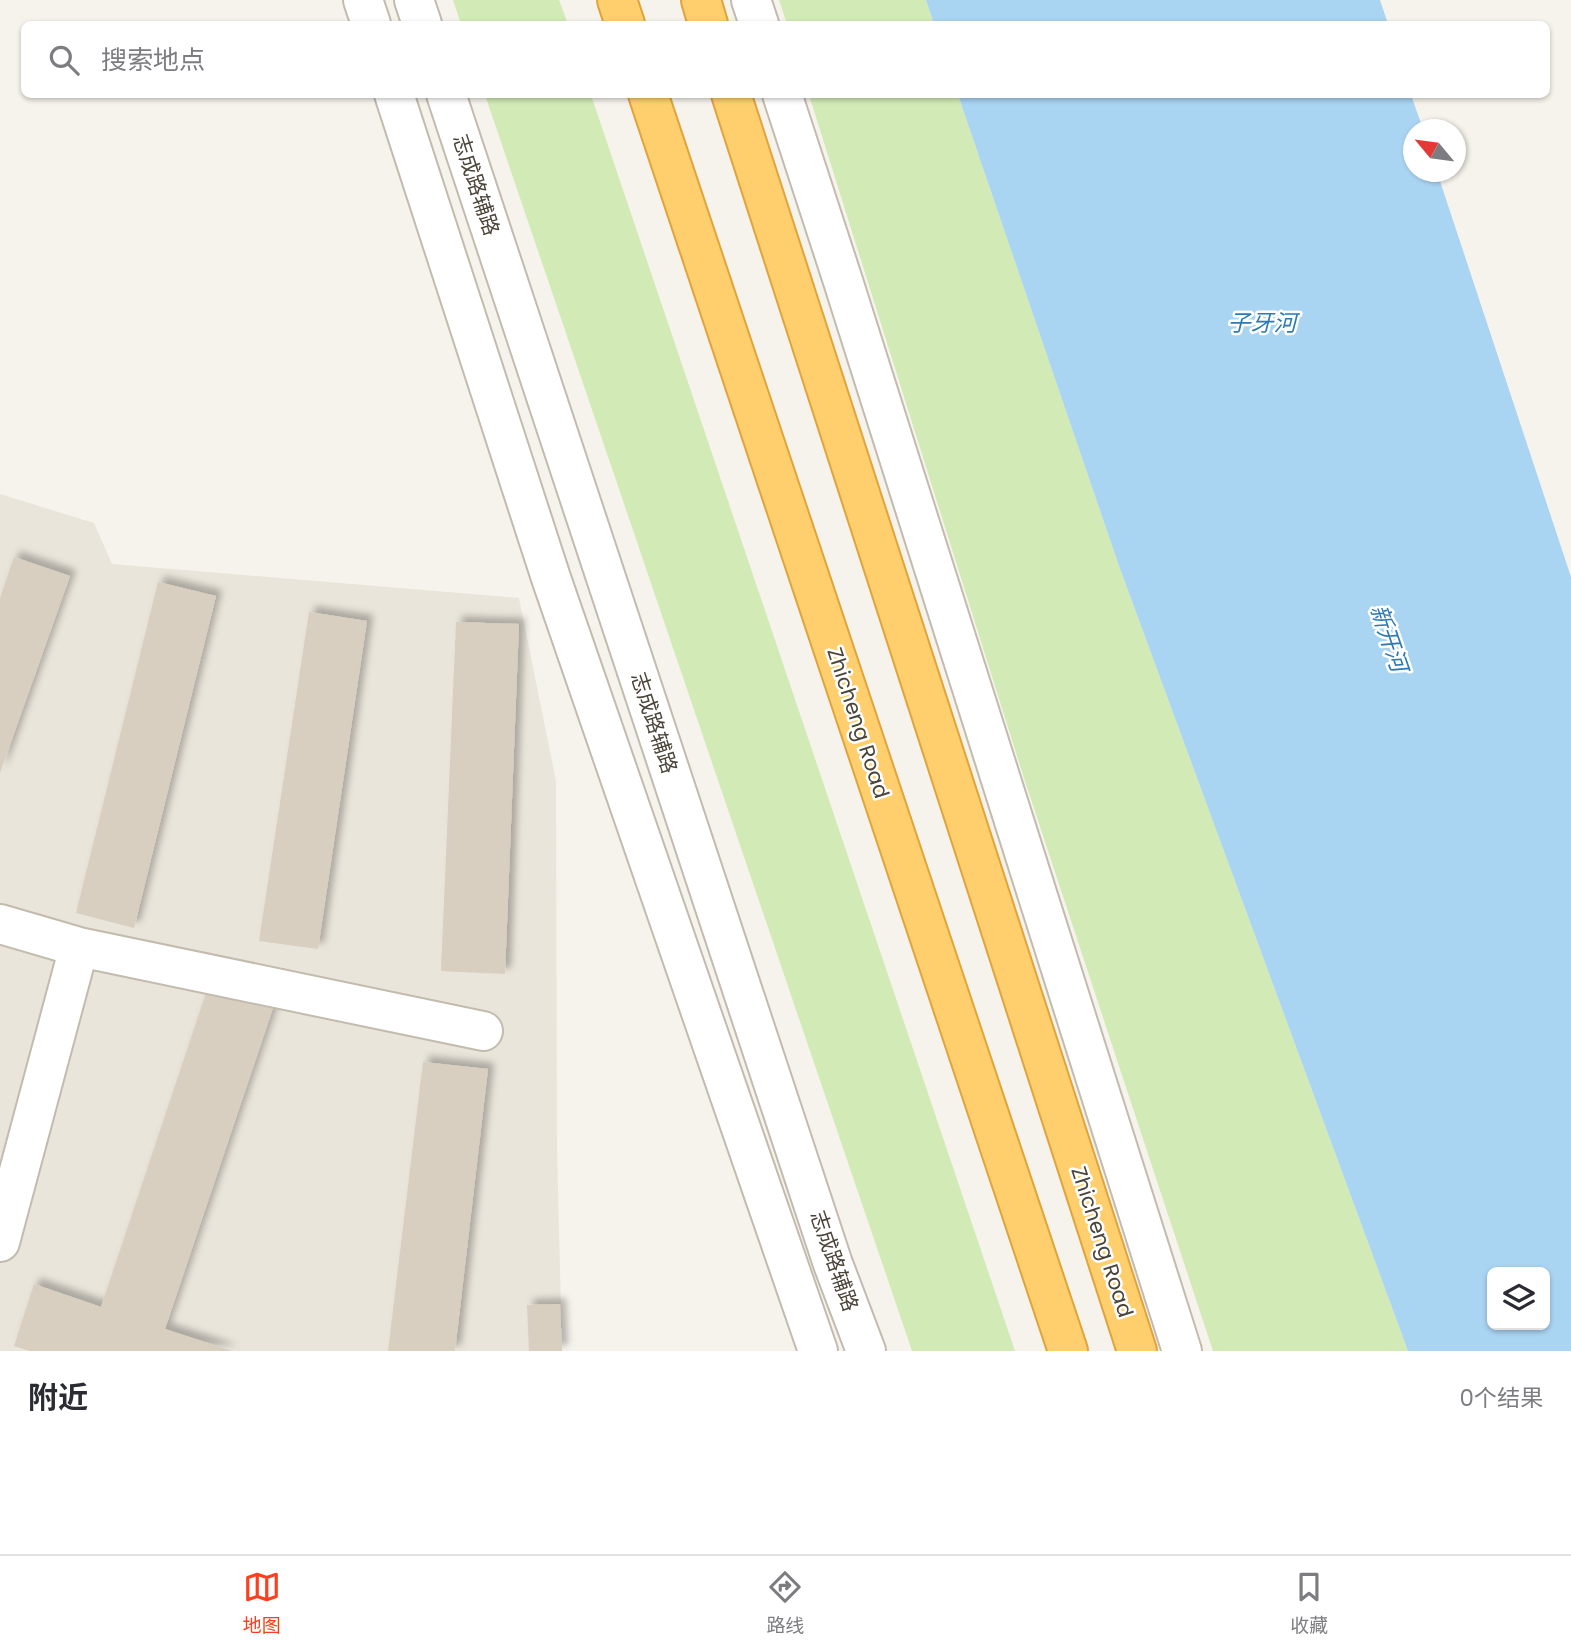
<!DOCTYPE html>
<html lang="zh">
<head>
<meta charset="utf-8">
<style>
	:root { --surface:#fff; --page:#f7f7f7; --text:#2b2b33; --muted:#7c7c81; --line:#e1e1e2; --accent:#fc3f1d }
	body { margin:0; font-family:Poppins,"Noto Sans SC",sans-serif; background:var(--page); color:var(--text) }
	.controls { position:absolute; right:21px; bottom:21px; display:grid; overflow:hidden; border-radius:10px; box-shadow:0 2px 5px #0004 }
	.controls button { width:63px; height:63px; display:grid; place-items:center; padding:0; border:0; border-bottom:2px solid var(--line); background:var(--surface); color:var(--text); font:35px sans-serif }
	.compass { position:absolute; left:1403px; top:119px; width:63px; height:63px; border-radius:50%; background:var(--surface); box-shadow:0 2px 5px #0004; rotate:299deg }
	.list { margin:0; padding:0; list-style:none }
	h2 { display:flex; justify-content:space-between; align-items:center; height:91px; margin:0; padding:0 28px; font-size:30px }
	h2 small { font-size:23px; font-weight:400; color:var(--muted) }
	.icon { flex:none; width:38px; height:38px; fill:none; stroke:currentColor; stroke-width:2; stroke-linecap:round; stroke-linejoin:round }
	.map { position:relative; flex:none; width:1571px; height:1351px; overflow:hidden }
	.search { position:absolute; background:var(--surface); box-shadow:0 2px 5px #0004; left:21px; right:21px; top:21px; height:77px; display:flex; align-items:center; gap:18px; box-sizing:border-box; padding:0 24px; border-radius:10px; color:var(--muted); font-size:26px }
	.sheet { height:203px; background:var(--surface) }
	nav { display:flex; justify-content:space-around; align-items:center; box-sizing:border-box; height:98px; border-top:2px solid var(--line); background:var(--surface); font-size:19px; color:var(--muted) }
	nav a { display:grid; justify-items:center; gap:4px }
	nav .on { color:var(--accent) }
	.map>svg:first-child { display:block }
	.residential { fill:#eae5da }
	.green { fill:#d2eab5 }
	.water { fill:#a9d4f2; fill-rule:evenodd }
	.building { fill:#d8cfc1; filter:url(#shadow) }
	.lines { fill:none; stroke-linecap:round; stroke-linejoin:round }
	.minor-casing { stroke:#c2bbae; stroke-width:42 }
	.highway-casing { stroke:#e0a43c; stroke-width:42 }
	.minor { stroke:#fff; stroke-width:38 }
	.highway { stroke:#ffcf6e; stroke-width:38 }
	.labels { text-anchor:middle; stroke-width:5; stroke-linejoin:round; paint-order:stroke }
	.street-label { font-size:21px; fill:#4b4439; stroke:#fff }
	.water-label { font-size:23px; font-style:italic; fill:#2e7ab2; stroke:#fff }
</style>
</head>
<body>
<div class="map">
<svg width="1571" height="1351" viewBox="0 0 1571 1351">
	<defs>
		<filter id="shadow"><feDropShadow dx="6" dy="-6" stdDeviation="3.5" flood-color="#0004"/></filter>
	</defs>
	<rect width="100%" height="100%" fill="#f6f3ec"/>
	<path class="residential" d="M0 494 94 523 112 564 519 598 556 781 557 1150 562 1351H0Z"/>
	<path class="green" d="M453 0H559L568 24H461Z
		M779 0H926L934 24H787Z
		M485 95H591L1015 1351H912Z
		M809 95H958L1119 566 1408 1351H1213L1023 775Z"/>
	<path class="water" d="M926 0H1380L1388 24H934Z
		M958 95H1411L1423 129 1414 130V172H1437L1571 577V1351H1408L1119 566ZM1492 1272H1545V1325H1492Z"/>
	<path class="building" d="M14 557 70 576 0 773V598Z
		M158 582 216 596 134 928 76 913Z
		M309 612 367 621 318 949 259 941Z
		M456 622 519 624 505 974 441 971Z
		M210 981 275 1002 165 1329 232 1351H30L14 1346 34 1284 101 1307Z
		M423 1062 488 1069 455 1351H388Z
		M560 1304 562 1351H529L527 1305Z"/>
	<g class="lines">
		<g class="minor-casing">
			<path id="minor" d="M363 0 371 24
				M414 0 422 24
				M751 0 759 24
				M394 94 551 578 818 1351
				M446 94 833 1264 866 1351
				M782 94 843 281 1182 1351
				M0 924 79 947 483 1031
				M0 1242 79 947"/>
		</g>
		<g class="highway-casing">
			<path id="highway" d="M617 0 625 24
				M701 0 708 24
				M648 94 1068 1351
				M731 94 1137 1351"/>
		</g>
		<use href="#minor" class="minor"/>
		<use href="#highway" class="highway"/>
	</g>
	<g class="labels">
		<g class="street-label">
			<text transform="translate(476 185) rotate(72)" y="7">志成路辅路</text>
			<text transform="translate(654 723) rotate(72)" y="7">志成路辅路</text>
			<text transform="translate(858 723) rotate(72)" y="7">Zhicheng Road</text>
			<text transform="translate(1102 1242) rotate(72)" y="7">Zhicheng Road</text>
			<text transform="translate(834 1261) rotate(71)" y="7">志成路辅路</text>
		</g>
		<g class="water-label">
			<text x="1262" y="331">子牙河</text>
			<text transform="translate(1389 638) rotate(71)" y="8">新开河</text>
		</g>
	</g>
</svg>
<div class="controls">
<button><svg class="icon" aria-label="layers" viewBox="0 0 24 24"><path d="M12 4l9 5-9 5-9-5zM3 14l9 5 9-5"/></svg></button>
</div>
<svg class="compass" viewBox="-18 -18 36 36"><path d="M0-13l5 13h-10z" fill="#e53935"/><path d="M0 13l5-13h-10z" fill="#7c7c81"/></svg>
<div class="search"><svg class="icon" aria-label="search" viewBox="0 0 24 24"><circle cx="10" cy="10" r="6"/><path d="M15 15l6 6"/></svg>搜索地点</div>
</div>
<section class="sheet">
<h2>附近<small>0个结果</small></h2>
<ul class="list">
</ul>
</section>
<nav>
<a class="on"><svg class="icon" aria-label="map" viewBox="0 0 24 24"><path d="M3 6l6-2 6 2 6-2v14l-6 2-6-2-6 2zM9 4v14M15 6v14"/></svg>地图</a>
<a><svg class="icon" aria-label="directions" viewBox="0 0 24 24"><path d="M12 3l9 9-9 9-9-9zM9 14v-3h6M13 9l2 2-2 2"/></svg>路线</a>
<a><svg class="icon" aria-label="saved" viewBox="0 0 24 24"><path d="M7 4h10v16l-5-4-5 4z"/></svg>收藏</a>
</nav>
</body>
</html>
